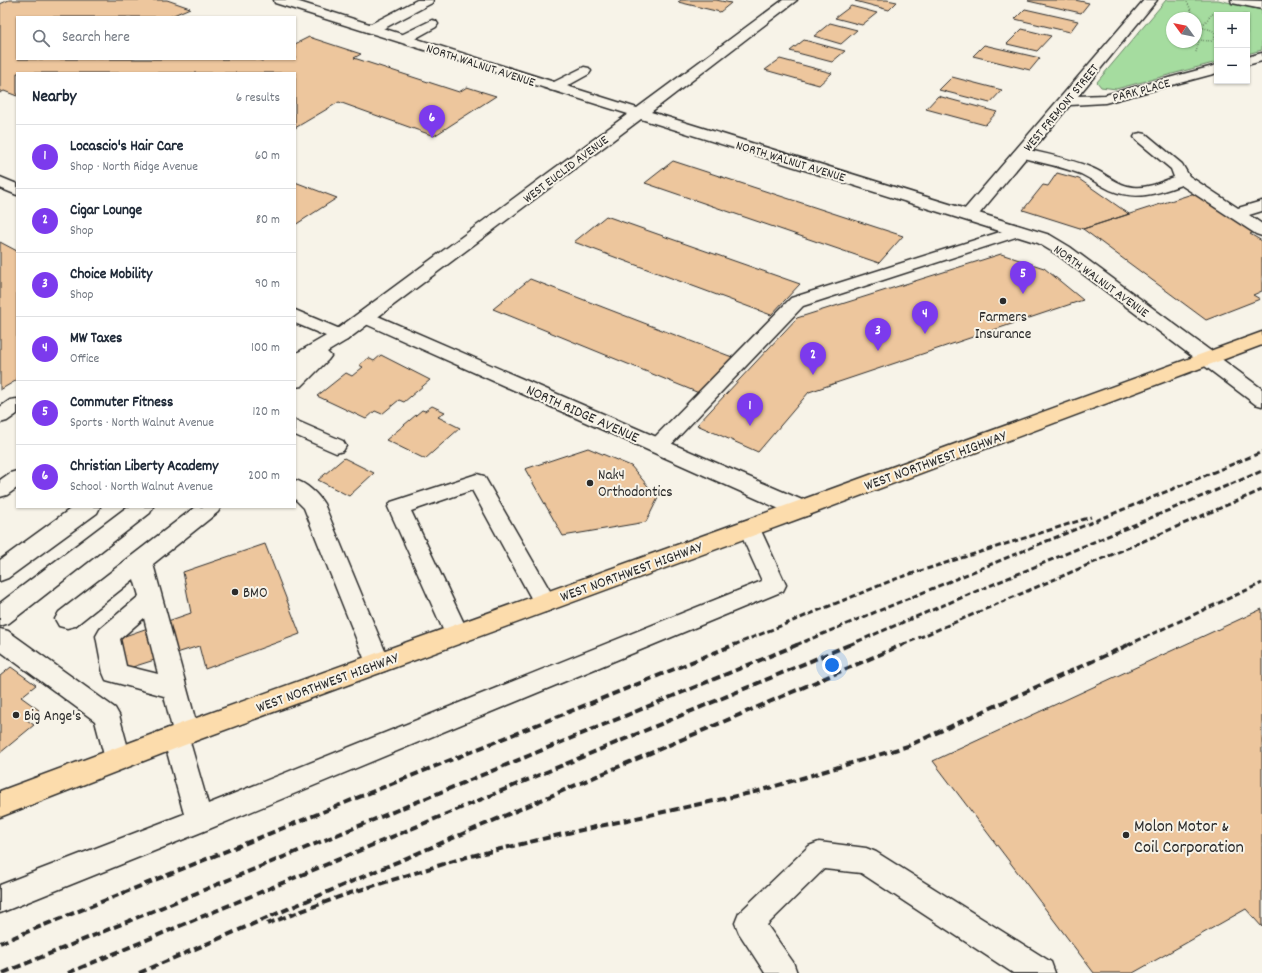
<!DOCTYPE html>
<html lang="en">
<head>
<meta charset="utf-8">
<style>
	:root { --surface:#fff; --page:#f6f6f7; --text:#1f2937; --muted:#747a83; --line:#e0e1e3; --accent:#7c3aed }
	body { margin:0; font-family:Dekko,sans-serif; background:var(--page); color:var(--text) }
	.controls { position:absolute; right:12px; top:12px; display:grid; overflow:hidden; border-radius:0px; box-shadow:0 1px 3px #0004 }
	.controls button { width:36px; height:36px; display:grid; place-items:center; padding:0; border:0; border-bottom:1px solid var(--line); background:var(--surface); color:var(--text); font:20px sans-serif }
	.compass { position:absolute; left:1166px; top:12px; width:36px; height:36px; border-radius:50%; background:var(--surface); box-shadow:0 1px 3px #0004; rotate:303deg }
	.you { position:absolute; left:832px; top:665px; width:14px; height:14px; margin:-10px; border:3px solid #fff; border-radius:50%; background:#1a73e8; box-shadow:0 0 0 6px #1a73e833 }
	.badge { display:grid; place-items:center; width:26px; height:26px; border-radius:50%; background:var(--accent); color:#fff; font-size:13px; font-weight:700 }
	.pin { position:absolute; translate:-50% -33px; filter:drop-shadow(0 1px 2px #0008) }
	.pin::after { content:''; position:absolute; top:21px; width:14px; height:12px; background:inherit; clip-path:polygon(0 0,100% 0,50% 100%) }
	.list { margin:0; padding:0; list-style:none }
	h2 { display:flex; justify-content:space-between; align-items:center; height:52px; margin:0; padding:0 16px; font-size:17px }
	h2 small { font-size:13px; font-weight:400; color:var(--muted) }
	.list li { display:grid; grid-template-columns:26px 1fr auto; gap:12px; align-items:center; box-sizing:border-box; height:64px; padding:0 16px; border-top:1px solid var(--line) }
	.list b { display:block; font-size:15px; white-space:nowrap }
	.list p { margin:0; font-size:13px; white-space:nowrap; color:var(--muted) }
	.list em { font-size:13px; font-style:normal; color:var(--muted) }
	.icon { flex:none; width:22px; height:22px; fill:none; stroke:currentColor; stroke-width:2; stroke-linecap:round; stroke-linejoin:round }
	.map { position:relative; flex:none; width:1262px; height:973px; overflow:hidden }
	.search { position:absolute; background:var(--surface); box-shadow:0 1px 3px #0004; left:16px; top:16px; width:280px; height:44px; display:flex; align-items:center; gap:10px; box-sizing:border-box; padding:0 14px; border-radius:0px; color:var(--muted); font-size:15px }
	.panel { position:absolute; background:var(--surface); box-shadow:0 1px 3px #0004; left:16px; top:72px; width:280px; height:436px; border-radius:0px }
	.map>svg:first-child { display:block }
	.green { fill:#a5dc9f; stroke:#688465; fill-rule:evenodd }
	.building { fill:#edc69d; stroke:#2b2b2b }
	.lines { fill:none; stroke-linecap:round; stroke-linejoin:round }
	.service-casing { stroke:#2b2b2b; stroke-width:3 }
	.minor-casing { stroke:#2b2b2b; stroke-width:3 }
	.tertiary-casing { stroke:#2b2b2b; stroke-width:3 }
	.primary-casing { stroke:#2b2b2b; stroke-width:3 }
	.path { stroke:#2b2b2b; stroke-width:1.5; stroke-dasharray:0.5 2; stroke-linecap:butt }
	.service { fill:#f7f3e8; fill-rule:evenodd }
	.minor { fill:#f7f3e8; fill-rule:evenodd }
	.tertiary { fill:#f7f3e8; fill-rule:evenodd }
	.primary { fill:#fcdcac; fill-rule:evenodd }
	.rail-far1 { stroke:#2b2b2b; stroke-width:3; stroke-dasharray:6 3; stroke-linecap:butt }
	.rail { stroke:#2b2b2b; stroke-width:4; stroke-dasharray:8 4; stroke-linecap:butt }
	.poi-dot { fill:#2b2b2b; stroke:#f7f3e8; stroke-width:1.5 }
	.labels { text-anchor:middle; stroke-width:4; stroke-linejoin:round; paint-order:stroke }
	.far-street-label { font-size:13px; fill:#2b2b2b; stroke:#f7f3e8 }
	.poi-label { font-size:15px; fill:#2b2b2b; stroke:#f7f3e8; text-anchor:start }
	.street-label { font-size:15px; fill:#2b2b2b; stroke:#f7f3e8 }
	.near-poi-label { font-size:18px; fill:#2b2b2b; stroke:#f7f3e8; text-anchor:start }
</style>
</head>
<body>
<div class="map">
<svg width="1262" height="973" viewBox="0 0 1262 973">
	<rect width="100%" height="100%" fill="#f7f3e8"/>
	<filter id="ink" filterUnits="userSpaceOnUse"><feTurbulence type="fractalNoise" baseFrequency=".025" numOctaves="2"/><feDisplacementMap in="SourceGraphic" scale="8" xChannelSelector="R" yChannelSelector="G"/><feConvolveMatrix kernelMatrix="1 2 1 2 8 2 1 2 1" color-interpolation-filters="sRGB"/></filter>
	<g filter="url(#ink)">
		<path class="green" d="M1166 0H1218L1262 10V50L1247 54V15H1217V62L1116 89 1101 87 1097 82ZM1172 18H1196V42H1172Z"/>
		<path class="building" d="M9 0H167L190 8 169 17H17V59H257L262 61 266 59H295V44L309 37 361 54 354 58 459 92 467 87 496 96 434 136 339 102 295 128V73H17V96L4 91 0 93V4Z
			M681 0H716L731 3 720 12 678 2Z
			M856 0H887L897 2 889 10 855 1Z
			M1029 0H1075L1089 3 1081 13 1028 1Z
			M851 6 877 13 862 25 835 18Z
			M1025 9 1078 21 1070 32 1015 19Z
			M830 23 857 30 841 44 814 36Z
			M1022 29 1051 36 1037 51 1007 44Z
			M804 40 845 51 832 62 790 51Z
			M984 45 1040 58 1030 70 973 56Z
			M780 59 832 73 819 85 765 70Z
			M952 77 1002 90 990 103 939 90Z
			M938 96 997 112 985 125 926 109Z
			M673 161 903 236 879 263 645 183Z
			M1057 173 1079 179 1129 214 1083 229 1023 210 1043 185 1048 186Z
			M295 182 337 198 295 225Z
			M1195 193 1254 232 1250 234 1262 241V291L1253 295 1260 299 1206 320 1083 229Z
			M606 216 800 284 771 315 574 242Z
			M0 242 17 251V380L0 390Z
			M1001 254 1044 268 1083 300 809 392 758 452 697 425 797 318Z
			M530 279 732 357 699 393 493 309Z
			M381 355 430 380 404 402 399 400 382 414 375 411 366 419 317 396 346 373 352 376 363 367 359 365 368 358 374 361Z
			M432 406 445 412 438 417 460 428 425 459 386 440 422 410 425 411Z
			M588 448 631 466 658 498 646 522 563 536 525 469Z
			M344 458 374 473 349 496 318 480Z
			M265 544 300 634 205 669 199 646 126 669 119 638 191 613 183 572Z
			M1262 609V927L1246 909 1133 973H1094L933 761Z
			M11 667 36 685 21 697 39 710 27 720 34 725 0 753V676Z"/>
		<g class="lines">
			<g class="service-casing">
				<path id="service" d="M432 20 436 21 438 24 436 27 409 42H399L398 39 399 36Z
					M584 67 589 68 591 71 589 74 560 90 555 91 550 90 548 87 550 84Z
					M1141 133 1146 134 1182 164 1189 176 1238 208 1262 201V211L1249 215 1262 224V236L1256 234 1181 185C1157 194 1135 201 1110 190 1100 185 1091 179 1081 174 1060 166 1037 162 1016 156L1013 153 1016 150 1021 148C1045 154 1069 158 1092 168 1105 173 1118 186 1133 187 1147 189 1161 182 1174 177L1171 169 1136 140 1134 137 1136 134Z
					M1019 226 1025 228 1027 231 1025 234 803 306 665 451 658 453 651 451 648 446 651 441 791 298Z
					M17 399V414L7 421 0 423V407L10 400Z
					M295 420 343 441 346 446 343 451 336 453 295 435Z
					M17 471V488L7 495 0 497V480L10 473Z
					M477 474 484 476 557 603 553 609 545 612 537 609 472 490 411 511 469 634 465 641 457 643 449 641 445 634 388 507 391 502Z
					M295 480C306 483 318 494 324 504L390 663 387 670 378 673 369 670 366 663 304 508 295 499Z
					M195 507H221L218 512 153 564 199 733 195 741 190 742 208 804 762 581 738 528 741 522 749 520 757 522 786 585 783 591 209 829 0 913V885L184 814 163 737 167 729 172 728 164 696 106 680 103 673 96 636 100 629 139 596 134 579 75 626 67 628 59 626 55 619 59 612ZM144 618 158 674 126 666 120 639Z
					M0 629 8 631 115 708 119 715 131 759 127 767 118 770 109 767 105 759 95 721 0 651Z
					M819 842 866 848 876 852 1051 962 1055 973H1013L861 873 824 869 767 925 793 962 797 973H765L739 933 735 923 739 913 809 846Z"/>
			</g>
			<g class="minor-casing">
				<path id="minor" d="M417 0H433L432 3 377 32H367L365 29 367 26Z
					M1144 0H1157L1078 96 1105 95 1217 65V73L1105 103 1070 105 975 219 969 220 963 219 961 215 963 211Z
					M1231 0 1262 1V9L1232 3Z
					M1262 53V61L1247 65V57Z
					M0 177 17 184V195L0 188Z
					M295 310 347 332 350 336 347 340 340 342 295 323Z
					M366 311 809 503 812 509 809 515 801 517 793 515 359 321 357 317 359 313Z"/>
			</g>
			<g class="tertiary-casing">
				<path id="tertiary" d="M274 0H293L637 108 783 0H797L651 112 1050 235 1070 247 1262 389V406L1255 404 1058 255 1038 243 641 119 347 340 327 352 331 356 328 360 302 386 295 387V370L297 368H295V354L333 332 628 114 275 3Z
					M73 507H100L97 513 8 578 0 581V560Z
					M127 507H153L150 513 9 623 0 626V603Z"/>
			</g>
			<g class="primary-casing">
				<path id="primary" d="M1262 332V345L809 515 195 741 0 817V791L177 725 793 503Z"/>
			</g>
			<path class="path" d="M1186 0 1195 18
				M1196 26 1212 30 1217 35
				M1201 27 1212 14H1221
				M1196 40 1211 41 1217 35
				M1196 52 1199 41"/>
			<use href="#service" class="service"/>
			<use href="#minor" class="minor"/>
			<use href="#tertiary" class="tertiary"/>
			<use href="#primary" class="primary"/>
			<path class="rail-far1" d="M734 645 898 578 1091 517
				M796 645 1262 452
				M849 645 1262 471
				M902 645 1262 490
				M1128 645 1262 583"/>
			<path class="rail" d="M267 924 347 894 463 858 559 835 759 791 908 746 1130 644
				M0 943 736 644
				M3 973 799 644
				M68 973 851 644
				M139 973 904 644"/>
		</g>
	</g>
	<g class="poi-dot">
		<circle cx="1003" cy="301" r="4"/>
		<circle cx="590" cy="483" r="4"/>
		<circle cx="235" cy="592" r="4"/>
		<circle cx="16" cy="715" r="4"/>
		<circle cx="1126" cy="835" r="4"/>
	</g>
	<g class="labels">
		<g class="far-street-label">
			<text transform="translate(481 64) rotate(18)" y="5">NORTH WALNUT AVENUE</text>
			<text transform="translate(1141 89) rotate(-15)" y="5">PARK PLACE</text>
			<text transform="translate(1060 107) rotate(-50)" y="5">WEST FREMONT STREET</text>
			<text transform="translate(791 160) rotate(17)" y="5">NORTH WALNUT AVENUE</text>
			<text transform="translate(565 168) rotate(-37)" y="5">WEST EUCLID AVENUE</text>
			<text transform="translate(1102 280) rotate(36)" y="5">NORTH WALNUT AVENUE</text>
		</g>
		<g class="poi-label">
			<text x="1003" y="321" text-anchor="middle">Farmers<tspan x="1003" dy="17">Insurance</tspan></text>
			<text x="598" y="479">Nak4<tspan x="598" dy="17">Orthodontics</tspan></text>
			<text x="243" y="597">BMO</text>
			<text x="24" y="720">Big Ange's</text>
		</g>
		<g class="street-label">
			<text transform="translate(583 413) rotate(24)" y="5">NORTH RIDGE AVENUE</text>
			<text transform="translate(935 460) rotate(-20)" y="5">WEST NORTHWEST HIGHWAY</text>
			<text transform="translate(631 571) rotate(-20)" y="5">WEST NORTHWEST HIGHWAY</text>
			<text transform="translate(327 682) rotate(-20)" y="5">WEST NORTHWEST HIGHWAY</text>
		</g>
		<g class="near-poi-label">
			<text x="1134" y="831">Molon Motor &amp;<tspan x="1134" dy="21">Coil Corporation</tspan></text>
		</g>
	</g>
</svg>
<div class="controls">
<button>+</button>
<button>−</button>
</div>
<svg class="compass" viewBox="-18 -18 36 36"><path d="M0-13l5 13h-10z" fill="#e53935"/><path d="M0 13l5-13h-10z" fill="#747a83"/></svg>
<div class="you"></div>
<div class="pin badge" style="left:750px;top:426px">1</div>
<div class="pin badge" style="left:813px;top:375px">2</div>
<div class="pin badge" style="left:878px;top:351px">3</div>
<div class="pin badge" style="left:925px;top:334px">4</div>
<div class="pin badge" style="left:1023px;top:294px">5</div>
<div class="pin badge" style="left:432px;top:138px">6</div>
<div class="search"><svg class="icon" aria-label="search" viewBox="0 0 24 24"><circle cx="10" cy="10" r="6"/><path d="M15 15l6 6"/></svg>Search here</div>
<section class="panel">
<h2>Nearby<small>6 results</small></h2>
<ul class="list">
<li><span class="badge">1</span><div><b>Locascio's Hair Care</b><p>Shop · North Ridge Avenue</p></div><em>60 m</em></li>
<li><span class="badge">2</span><div><b>Cigar Lounge</b><p>Shop</p></div><em>80 m</em></li>
<li><span class="badge">3</span><div><b>Choice Mobility</b><p>Shop</p></div><em>90 m</em></li>
<li><span class="badge">4</span><div><b>MW Taxes</b><p>Office</p></div><em>100 m</em></li>
<li><span class="badge">5</span><div><b>Commuter Fitness</b><p>Sports · North Walnut Avenue</p></div><em>120 m</em></li>
<li><span class="badge">6</span><div><b>Christian Liberty Academy</b><p>School · North Walnut Avenue</p></div><em>200 m</em></li>
</ul>
</section>
</div>
</body>
</html>
